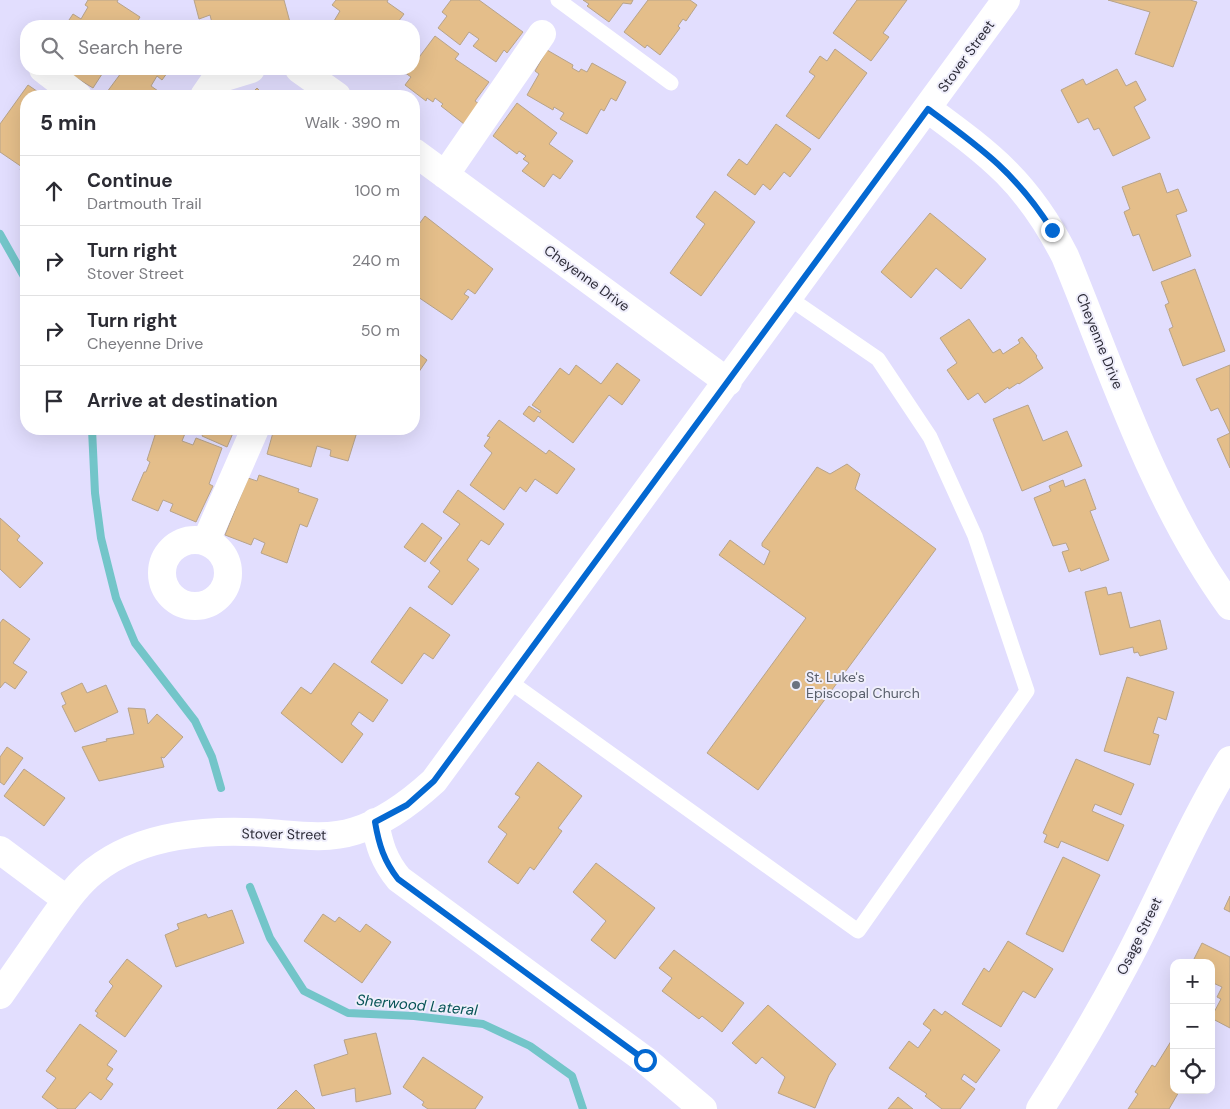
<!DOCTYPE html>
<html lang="en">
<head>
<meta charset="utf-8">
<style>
	:root { --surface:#fff; --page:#f7f7f7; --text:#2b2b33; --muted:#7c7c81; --line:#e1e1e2 }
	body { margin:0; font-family:"DM Sans",sans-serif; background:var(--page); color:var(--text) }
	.controls { position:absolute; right:15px; bottom:15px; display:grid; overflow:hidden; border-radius:10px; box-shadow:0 5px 20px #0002 }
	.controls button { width:45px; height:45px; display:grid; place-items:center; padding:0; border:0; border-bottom:1px solid var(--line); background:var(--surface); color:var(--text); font:25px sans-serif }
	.stop { position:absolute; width:15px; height:15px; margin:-11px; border:4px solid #0468d1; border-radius:50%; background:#fff }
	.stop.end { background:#0468d1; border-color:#fff; box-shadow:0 1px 5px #0008 }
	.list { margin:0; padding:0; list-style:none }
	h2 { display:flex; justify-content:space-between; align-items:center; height:65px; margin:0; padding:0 20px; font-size:21px }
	h2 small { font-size:16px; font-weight:400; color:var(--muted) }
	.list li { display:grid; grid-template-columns:32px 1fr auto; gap:15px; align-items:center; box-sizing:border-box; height:70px; padding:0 20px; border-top:1px solid var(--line) }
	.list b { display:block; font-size:19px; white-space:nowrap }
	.list p { margin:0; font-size:16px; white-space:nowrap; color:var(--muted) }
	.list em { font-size:16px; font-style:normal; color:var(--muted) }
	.icon { flex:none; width:28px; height:28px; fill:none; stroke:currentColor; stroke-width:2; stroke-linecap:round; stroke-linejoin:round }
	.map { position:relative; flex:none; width:1230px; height:1109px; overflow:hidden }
	.search { position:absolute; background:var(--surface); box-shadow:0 5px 20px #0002; left:20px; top:20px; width:400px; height:55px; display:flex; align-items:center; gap:12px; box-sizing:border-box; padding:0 18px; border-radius:20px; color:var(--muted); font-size:19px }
	.panel { position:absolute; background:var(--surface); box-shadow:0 5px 20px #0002; left:20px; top:90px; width:400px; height:345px; border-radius:20px }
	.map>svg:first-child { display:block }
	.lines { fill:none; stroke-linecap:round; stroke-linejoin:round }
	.stream { stroke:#73c5c9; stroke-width:8 }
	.building { fill:#e4be8a; stroke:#b7a38a }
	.lane { stroke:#fff; stroke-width:15 }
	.street { stroke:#fff; stroke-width:28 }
	.route { stroke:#0468d1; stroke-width:6 }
	.worship-dot { fill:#6b7280; stroke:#efeefb; stroke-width:2 }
	.labels { text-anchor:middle; stroke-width:4; stroke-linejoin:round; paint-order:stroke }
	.street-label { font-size:14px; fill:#2c2b37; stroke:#efeefb }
	.worship-label { font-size:14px; fill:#5b616d; stroke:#efeefb; text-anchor:start }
	.water-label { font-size:15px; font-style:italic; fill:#065356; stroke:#efeefb }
</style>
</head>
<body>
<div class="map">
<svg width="1230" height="1109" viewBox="0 0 1230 1109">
	<rect width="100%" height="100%" fill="#e2defe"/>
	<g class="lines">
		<path class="stream" d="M0 234 26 280
			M92 429 95 493 101 538 116 598 135 643 195 721 212 757 221 788
			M250 887 270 938 304 991 348 1013 414 1016 483 1024 530 1046 572 1076 583 1109"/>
	</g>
	<path class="building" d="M88 0H118L117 2 140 17 135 26H65L73 14 81 19 88 7 85 5Z
		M194 0H284L291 26H205L212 23 210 15 199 19Z
		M336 0H388L387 2 404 14 395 26H331L340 11 332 5Z
		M451 0H479L523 32 507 53 504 50 496 62 473 46 479 39 469 32 460 45 438 28 447 16 442 12Z
		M583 0H633L631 4 623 3 609 22 587 6 589 4Z
		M648 0H690L697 5 686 21 683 19 678 26 680 28 660 55 647 45 645 48 624 32Z
		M857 0H907L883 33 889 37 871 61 833 33Z
		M1108 0H1190L1197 2 1173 67 1135 54 1150 12Z
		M435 36 459 54 455 59 489 82 475 101 479 104 464 124 441 106 443 104 435 98 433 102 427 98 426 101 405 85 411 77 404 72 406 69H414V59L417 60Z
		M835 49 867 73 819 139 786 116 815 76 809 72 820 56 827 61Z
		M547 50 573 65 572 68 579 72 581 69 587 72 592 63 626 82 616 101 611 98 604 111 601 109 587 134 560 119 564 113 554 107 553 110 527 95 539 74 535 71Z
		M73 69H109L107 73 104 71 93 88 70 74Z
		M124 69H170L162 80 157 76 151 86 165 96H104Z
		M1117 69 1126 86 1136 81 1146 100 1134 107 1150 138 1113 156 1099 128 1094 130 1088 118 1078 123 1061 90 1083 79 1086 85Z
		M28 85 44 96H26V174L20 170 22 167 0 152V124Z
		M257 88 265 96H249Z
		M517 103 557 133 549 144 573 161 560 179 553 174 544 187 522 171 529 163 523 159 526 156 519 151 517 154 493 136Z
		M776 124 811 149 790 177 784 172 770 190 763 184 755 195 727 175 739 159 747 165Z
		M1160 173 1167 193 1178 189 1187 211 1176 215 1191 256 1153 271 1139 234 1133 236 1124 212 1130 209 1122 187Z
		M715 191 755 222 701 296 670 273 705 224 696 217Z
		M930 213 986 259 961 289 936 268 911 298 881 272Z
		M425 216 493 269 475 294 468 289 464 294 469 297 452 320 418 297 419 295 414 291V231Z
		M1195 269 1225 351 1183 366 1169 329 1173 327 1165 305 1169 303 1161 282Z
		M969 319 993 353 1000 349 1003 354 1020 343 1018 340 1022 337 1037 356 1036 357 1043 368 1019 384 1018 383 1009 389 1008 387 985 403 978 393 968 400 947 370 957 363 940 338Z
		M414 350 427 360 414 379Z
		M617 363 640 380 622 405 609 395 573 443 538 416 534 422 523 414 529 406 540 413 541 411 532 405 560 368 569 375 576 365 601 384Z
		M1230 365V468L1217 439 1230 433 1218 408 1211 411 1196 379Z
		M1028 405 1043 441 1067 431 1082 466 1022 491 993 419Z
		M499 420 546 454 549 450 575 469 557 494 535 479 526 492 520 487 504 510 470 485 492 453 484 446 490 437 487 436Z
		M157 429H193L191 433 186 431 182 441 193 445 196 438 222 448 209 484 213 486 196 522 170 511 173 504 163 500 158 511 132 500 144 472H146L150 462 147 460Z
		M205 429H237L235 434 233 433 227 447 202 436Z
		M274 429H346L357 432 348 461 330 456 331 450 317 446 311 467 267 454Z
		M847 464 860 474 855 489 936 549 758 790 707 753 806 618 719 555 730 540 764 565 770 551 762 546V543L817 467 830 474Z
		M259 475 299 489 298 492 318 499 307 527 300 524 287 563 261 553 265 543 254 538 251 545 225 535 248 478 257 481Z
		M1085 479 1096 509 1090 511 1109 560 1081 571 1080 568 1069 572 1062 552 1069 550 1066 543 1053 546 1034 498 1051 491 1049 486 1063 480 1065 487Z
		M458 490 504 524 489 545 481 540 467 560 479 569 452 605 428 587 440 571 430 563 460 524 443 512Z
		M0 518 20 536 17 540 43 563 20 588 0 569Z
		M422 523 442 538 425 562 404 547Z
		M1106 587 1108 595 1121 592 1130 628 1160 620 1167 649 1140 656 1138 652 1134 653 1133 647 1100 655 1085 592Z
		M410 607 450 635 433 659 424 653 402 684 371 662Z
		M3 619 30 639 13 663 27 672 15 689 5 682 0 688V623Z
		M334 663 388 700 373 722 359 712 351 724 363 734 342 763 281 713 301 687 311 694Z
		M1127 677 1174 692 1166 720 1158 717 1153 733 1159 735 1150 765 1104 751Z
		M82 683 87 693 106 685 118 712 75 732 62 706 66 704 61 693Z
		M128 708 145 709 148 724 157 714 183 737 164 758 161 757 164 767 99 781 82 747 107 741 106 739 134 734Z
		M7 747 23 758 4 785 0 782V757Z
		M1076 759 1134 784 1121 815 1095 804 1092 811 1124 825 1108 861 1061 841 1058 848 1044 842 1047 835 1043 833Z
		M538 762 582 796 558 828 562 831 534 870 530 867 518 884 488 862 507 834 498 827 520 797 515 794Z
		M24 769 65 798 44 826 4 796Z
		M1063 857 1100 875 1063 952 1026 934Z
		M596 863 655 908 615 959 591 940 606 921 573 892Z
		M1230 896V912L1224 909Z
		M232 910 244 943 176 967 165 935 179 929 177 924 206 914 208 918Z
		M323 914 335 922 339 917 360 932 366 924 391 942 362 983 304 941Z
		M1008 941 1053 969 1035 998 1023 991 1001 1027 962 1004 984 968 989 972Z
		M1202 943 1230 957V1028L1211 1018 1221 999 1217 997 1222 987 1211 982V963H1192Z
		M674 950 744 1003 722 1032 702 1016 699 1019 662 991 672 978 659 968Z
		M127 959 162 986 125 1037 96 1016 98 1013 95 1011 113 986 109 982Z
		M768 1005 836 1064 829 1075 815 1108 778 1093 785 1077 762 1057 756 1064 732 1043Z
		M934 1009 942 1015 945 1011 1000 1050 976 1083 964 1074 961 1079 975 1089 960 1109H942L925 1096 927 1094 889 1068 909 1041 918 1048 931 1030 923 1024Z
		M80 1024 117 1051 107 1065 113 1069 106 1079 113 1084 101 1100 90 1092 75 1109H58L42 1097 56 1078 46 1071Z
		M376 1033 391 1094 356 1102 355 1088 322 1096 314 1065 348 1054 344 1040Z
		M1173 1038 1174 1090H1180L1169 1109H1128L1138 1094 1135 1092 1152 1065 1155 1067Z
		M423 1057 483 1097 475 1109H428L422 1105 424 1102 403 1087Z
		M296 1090 315 1109H277Z
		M898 1097 913 1109H888Z"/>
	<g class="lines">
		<path class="lane" d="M558 0 671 83
			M509 681 858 931 1027 691 975 536 930 437 878 359 789 298"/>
		<path class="street" d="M43 69 78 96
			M299 69 337 96
			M204 96 215 80 251 69
			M928 109C992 156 1028 183 1065 256 1114 375 1154 501 1230 606
			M414 152 728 382
			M445 175 542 34
			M162 573a33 33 0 1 1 66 0a33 33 0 1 1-66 0Z
			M206 541 255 429
			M375 822C379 845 384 861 399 879L645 1060 703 1109
			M0 850 67 900
			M0 995C16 972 32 949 48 926 62 907 75 886 94 871 142 833 209 829 268 833 296 835 327 840 355 831 385 822 411 802 434 781L1006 0
			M1040 1109C1069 1064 1096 1019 1121 972 1159 902 1188 828 1230 760"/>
	</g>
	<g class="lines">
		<path class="route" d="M645 1060 398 879C384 861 379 845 375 822L407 805 434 781 928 109C981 148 1016 173 1052 230"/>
	</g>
	<circle class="worship-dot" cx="796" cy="685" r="5"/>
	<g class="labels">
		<g class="street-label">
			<text transform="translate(966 56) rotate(-54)" y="5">Stover Street</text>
			<text transform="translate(587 278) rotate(36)" y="5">Cheyenne Drive</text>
			<text transform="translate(1100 341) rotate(68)" y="5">Cheyenne Drive</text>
			<text transform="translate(284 834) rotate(1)" y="5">Stover Street</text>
			<text transform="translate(1139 936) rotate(-64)" y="5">Osage Street</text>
		</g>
		<g class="worship-label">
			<text x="806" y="682">St. Luke's<tspan x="806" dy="16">Episcopal Church</tspan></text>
		</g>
		<g class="water-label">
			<text transform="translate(417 1005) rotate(5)" y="5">Sherwood Lateral</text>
		</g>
	</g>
</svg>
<div class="controls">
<button>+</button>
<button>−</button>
<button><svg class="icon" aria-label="locate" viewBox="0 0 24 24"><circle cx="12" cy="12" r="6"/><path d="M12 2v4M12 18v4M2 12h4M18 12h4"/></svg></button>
</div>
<div class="stop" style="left:645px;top:1060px"></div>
<div class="stop end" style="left:1052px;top:230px"></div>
<div class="search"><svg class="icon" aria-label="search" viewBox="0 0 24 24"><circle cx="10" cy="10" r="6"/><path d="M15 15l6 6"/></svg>Search here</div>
<section class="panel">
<h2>5 min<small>Walk · 390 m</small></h2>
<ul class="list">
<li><svg class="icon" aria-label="ahead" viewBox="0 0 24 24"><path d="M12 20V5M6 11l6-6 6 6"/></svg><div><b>Continue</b><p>Dartmouth Trail</p></div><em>100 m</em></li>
<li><svg class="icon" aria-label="right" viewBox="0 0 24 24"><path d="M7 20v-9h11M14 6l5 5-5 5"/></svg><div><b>Turn right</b><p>Stover Street</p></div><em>240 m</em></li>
<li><svg class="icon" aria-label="right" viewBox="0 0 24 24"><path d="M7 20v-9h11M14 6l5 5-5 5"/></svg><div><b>Turn right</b><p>Cheyenne Drive</p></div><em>50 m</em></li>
<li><svg class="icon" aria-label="arrive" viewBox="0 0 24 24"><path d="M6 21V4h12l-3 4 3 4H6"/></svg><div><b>Arrive at destination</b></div></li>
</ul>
</section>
</div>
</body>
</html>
